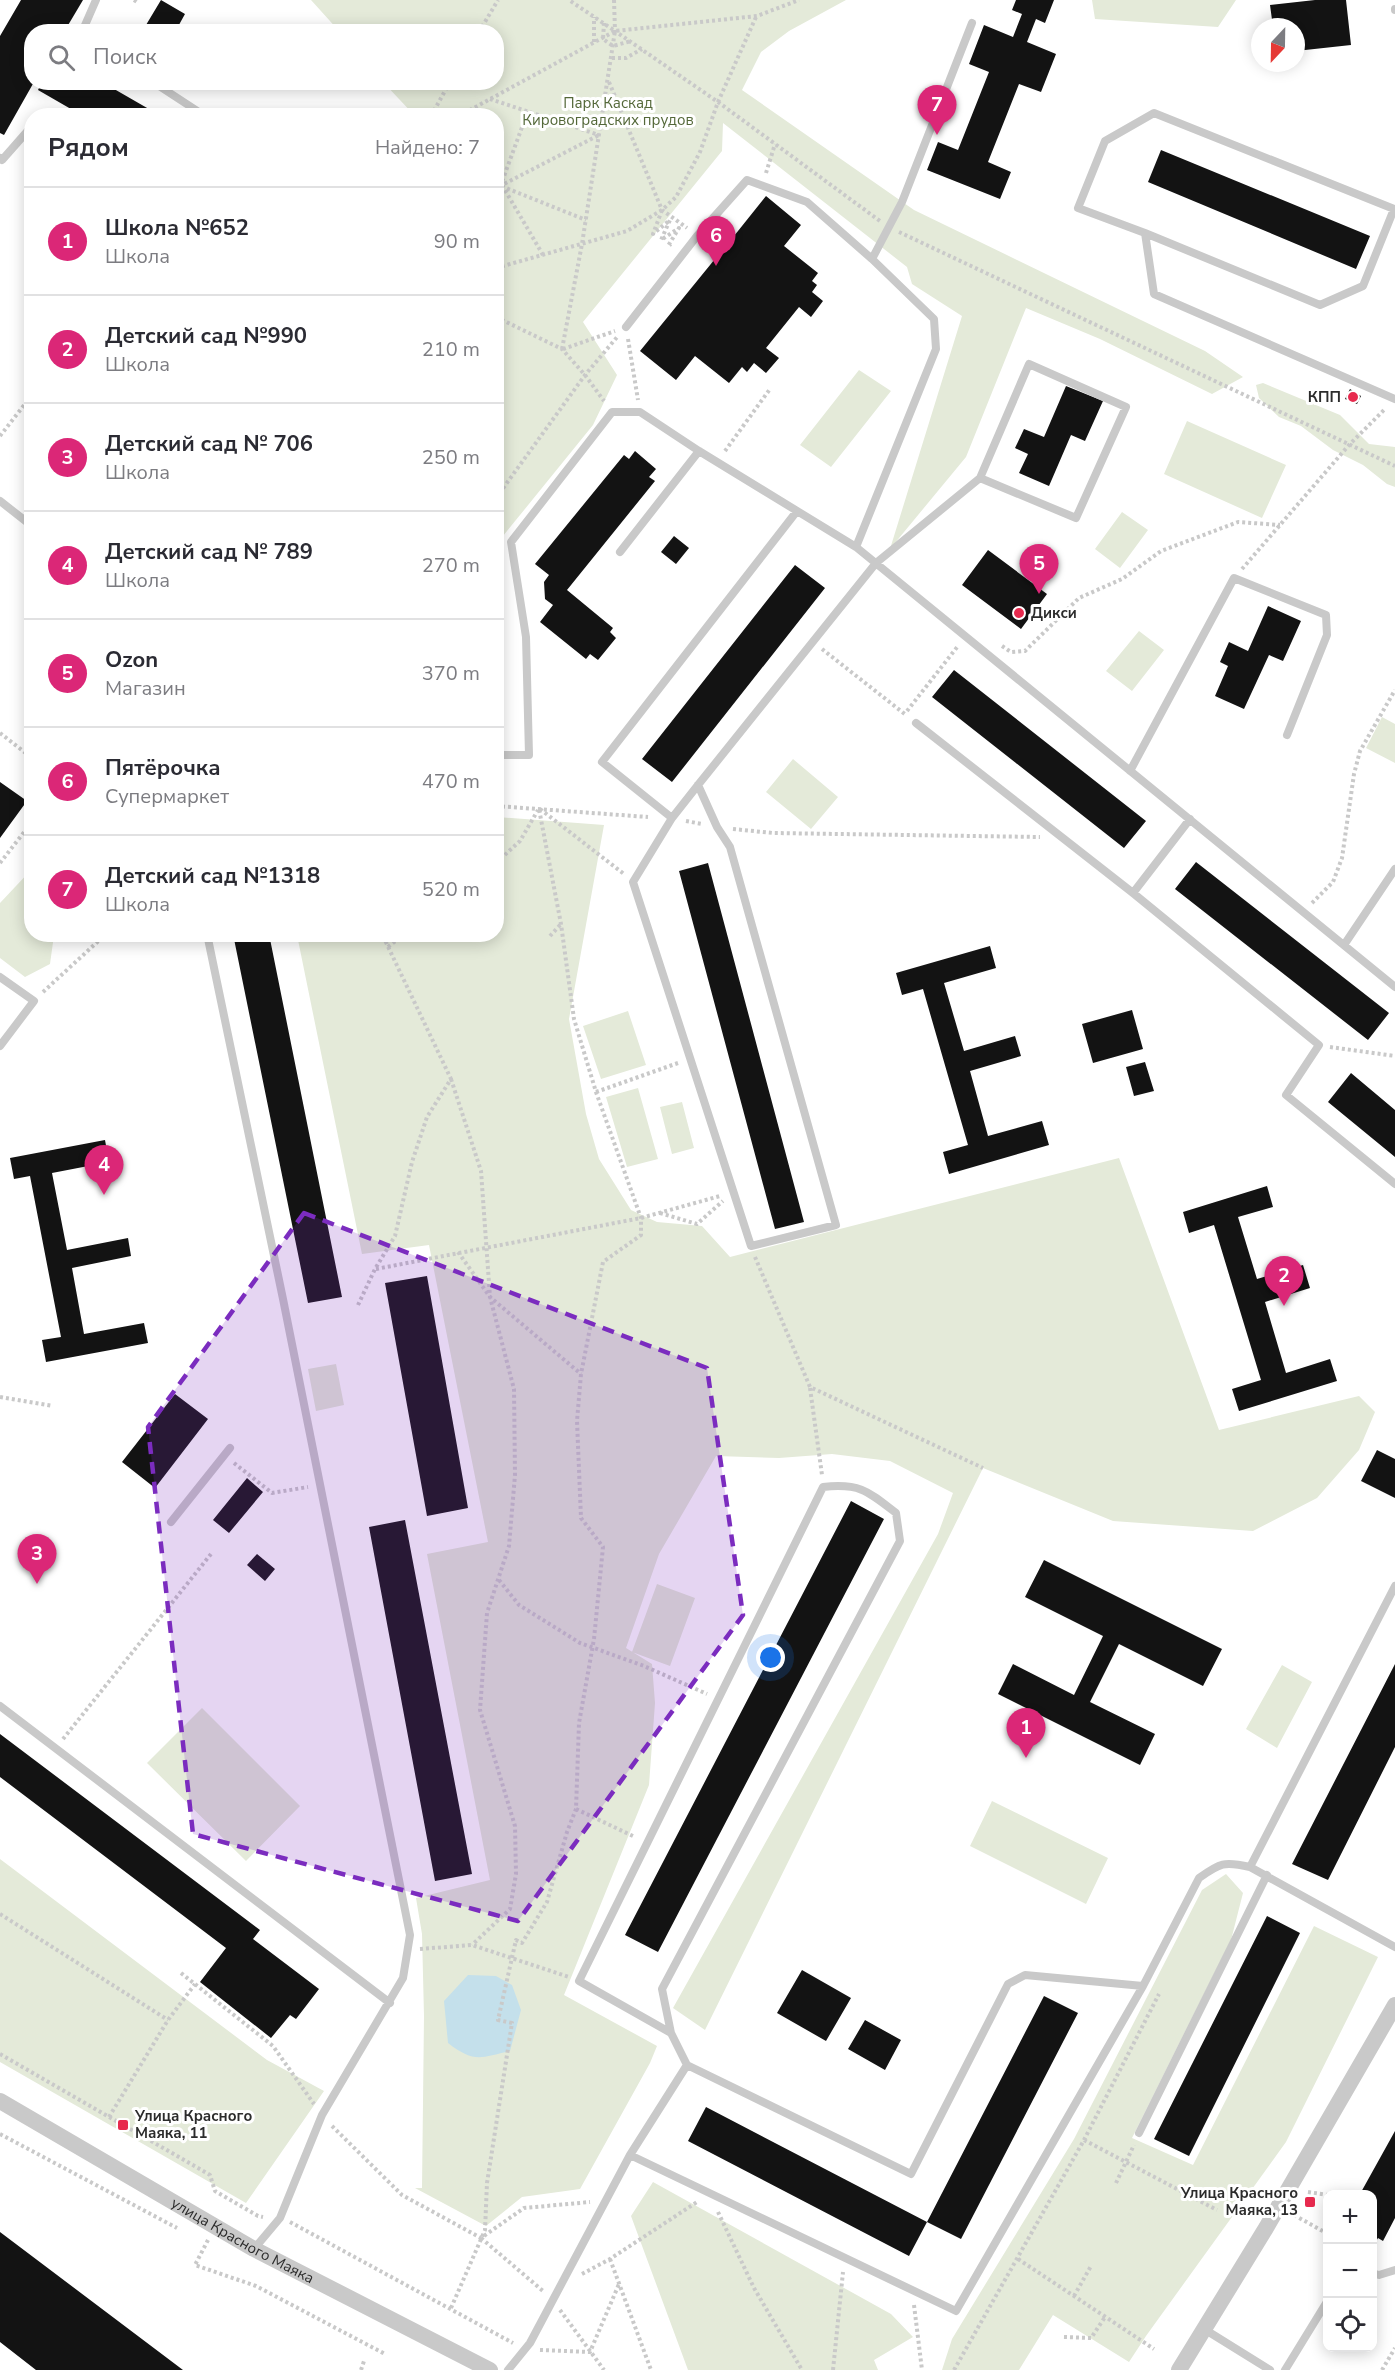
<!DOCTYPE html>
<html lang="ru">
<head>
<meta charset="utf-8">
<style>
	:root { --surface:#fff; --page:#f7f7f7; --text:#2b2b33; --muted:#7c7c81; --line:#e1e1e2; --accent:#db2777 }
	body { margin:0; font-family:"Nunito Sans",sans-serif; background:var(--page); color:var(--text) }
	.controls { position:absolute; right:18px; bottom:18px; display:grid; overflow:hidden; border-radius:12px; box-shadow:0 3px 15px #0003 }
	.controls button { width:54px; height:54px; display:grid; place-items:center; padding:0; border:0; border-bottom:2px solid var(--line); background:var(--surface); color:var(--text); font:30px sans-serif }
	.compass { position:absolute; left:1251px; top:18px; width:54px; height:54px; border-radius:50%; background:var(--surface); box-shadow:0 3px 15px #0003; rotate:202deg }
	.you { position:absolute; left:771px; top:1658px; width:21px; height:21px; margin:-15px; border:4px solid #fff; border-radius:50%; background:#1a73e8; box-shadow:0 0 0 9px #1a73e833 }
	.badge { display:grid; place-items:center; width:39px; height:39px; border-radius:50%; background:var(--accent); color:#fff; font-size:20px; font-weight:700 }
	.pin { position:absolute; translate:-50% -50px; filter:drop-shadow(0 2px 3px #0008) }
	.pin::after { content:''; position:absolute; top:32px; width:21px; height:18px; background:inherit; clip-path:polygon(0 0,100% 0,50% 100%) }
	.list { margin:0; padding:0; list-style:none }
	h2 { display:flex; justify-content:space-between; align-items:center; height:78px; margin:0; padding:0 24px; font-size:26px }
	h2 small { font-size:20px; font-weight:400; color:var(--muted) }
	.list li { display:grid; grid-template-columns:39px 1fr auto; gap:18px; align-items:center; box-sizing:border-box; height:108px; padding:0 24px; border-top:2px solid var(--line) }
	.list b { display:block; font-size:22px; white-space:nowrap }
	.list p { margin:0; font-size:20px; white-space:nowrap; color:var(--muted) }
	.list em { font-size:20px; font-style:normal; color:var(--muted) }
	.icon { flex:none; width:33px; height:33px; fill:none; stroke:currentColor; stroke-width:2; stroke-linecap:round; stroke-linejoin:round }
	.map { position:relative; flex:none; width:1395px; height:2370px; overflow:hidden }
	.search { position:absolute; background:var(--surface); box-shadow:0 3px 15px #0003; left:24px; top:24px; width:480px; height:66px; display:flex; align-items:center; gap:15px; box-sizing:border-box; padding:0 21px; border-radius:24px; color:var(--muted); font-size:22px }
	.panel { position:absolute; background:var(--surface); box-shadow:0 3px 15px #0003; left:24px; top:108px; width:480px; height:834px; border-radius:24px }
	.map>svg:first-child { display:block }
	.green { fill:#e4ead9 }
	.water { fill:#c4e0eb }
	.building { fill:#131313 }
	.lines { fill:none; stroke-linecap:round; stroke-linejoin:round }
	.path { stroke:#c9c9c9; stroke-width:4; stroke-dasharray:3 3; stroke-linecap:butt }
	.service { stroke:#c9c9c9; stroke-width:8 }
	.minor { stroke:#c9c9c9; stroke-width:16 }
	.marked { fill:#7b2cbf; fill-opacity:0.2; stroke:#7b2cbf; stroke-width:4.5; stroke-dasharray:12 8; stroke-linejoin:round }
	.poi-dot { fill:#e72a4e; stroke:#fff; stroke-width:2 }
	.labels { text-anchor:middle; stroke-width:6; stroke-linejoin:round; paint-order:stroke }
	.park-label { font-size:15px; fill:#546839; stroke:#fff }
	.poi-label { font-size:15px; font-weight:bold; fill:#2c2c2c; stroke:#fff; text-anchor:end }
	.street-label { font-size:15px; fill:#2c2c2c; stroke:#fff }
</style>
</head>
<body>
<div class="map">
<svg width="1395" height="2370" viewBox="0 0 1395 2370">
	<rect width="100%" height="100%" fill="#fff"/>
	<path class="green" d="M311 0H846L789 31 761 52 742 90 914 210 1205 351 1243 377 1212 394 1100 339 1026 308 966 457 890 549 962 316 912 284 907 267 723 123 722 151 583 322 617 375 593 425 503 536H497L496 116 414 115 384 83 496 82V32L339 31Z
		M1092 0H1236L1218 27 1095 19Z
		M859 370 891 391 831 467 800 445Z
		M1263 383 1340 415 1369 444 1395 447V487L1387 484 1363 465 1333 450 1301 426 1279 417 1259 398 1256 385Z
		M1187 421 1286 465 1262 518 1164 474Z
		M1122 512 1148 530 1120 568 1095 549Z
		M1139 631 1164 650 1132 691 1106 671Z
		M1382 717 1395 724V763L1366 748Z
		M793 759 838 797 811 829 766 792Z
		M497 817 604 825 569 1019 586 1114 599 1159 631 1210 657 1222 702 1226 730 1257 1119 1158 1219 1430 1359 1396 1375 1412 1359 1450 1317 1498 1253 1531 1113 1521 983 1468 705 2030 673 2008 938 1534 953 1493 890 1461 832 1454 779 1458 716 1456 659 1554 626 1648 652 1664 655 1703 649 1785 564 1995 657 2046 650 2063 580 2189 522 2197 486 2226 415 2188H422L424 2016 422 1934 416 1898 490 1880 427 1554 488 1542 429 1245 362 1254 297 935 496 934Z
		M31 870 32 934 54 935 50 964 25 977 0 958V903Z
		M628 1011 646 1065 601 1079 583 1026Z
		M638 1088 658 1159 627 1167 606 1097Z
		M682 1102 694 1148 672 1154 660 1107Z
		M336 1364 344 1405 316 1411 308 1369Z
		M657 1584 695 1598 670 1666 632 1652Z
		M1282 1665 1312 1682 1277 1748 1246 1729Z
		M202 1708 300 1806 246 1861 147 1763Z
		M992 1801 1108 1858 1086 1904 970 1846Z
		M0 1859 267 2060 324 2091 246 2203 0 2062Z
		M1226 1874 1243 1893 1231 1940 1132 2138 1193 2165 1314 1926 1378 1957 1286 2142 1146 2336 1129 2362 1053 2315 1019 2370H942L952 2339 1074 2139 1202 1890Z
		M653 2182 891 2314 913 2337 874 2360 878 2370H688L631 2216Z"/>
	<path class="water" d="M468 1975 496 1976 512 1985 521 2010 510 2051C480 2058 474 2063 448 2043L444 2001Z"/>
	<path class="building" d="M21 0H83L64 32H32V82H34L4 135 0 133V36Z
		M161 0 185 14 175 32H157L146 25Z
		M1016 0H1054L1045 23 1036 19 1027 42 1056 54 1041 92 1019 84 988 162 1011 172 1000 199 927 170 938 142 958 150 989 72 969 64 984 25 1013 37 1022 14 1012 10Z
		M1315 0H1346L1351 45 1296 51V27H1273L1270 5Z
		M42 82H102L161 116H83L38 90Z
		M1161 150 1370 236 1356 269 1148 182Z
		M766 196 801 225 784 246 818 273 812 281 817 285 812 292 823 301 811 317 799 307 766 348 779 358 766 373 754 363 747 372 742 367 729 383 695 356 676 380 640 351 719 254 713 249 724 236 730 241Z
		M1066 386 1103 401 1085 441 1071 435 1049 486 1019 473 1028 454 1015 448 1024 429 1044 437Z
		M1350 389 1361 396 1357 404 1345 399Z
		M635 451 656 469 649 477 655 481 567 590 613 628 610 632 616 638 598 660 590 654 586 659 540 622 553 605 545 599 544 582 549 575 535 564 624 455 629 459Z
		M674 536 689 548 676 564 661 552Z
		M988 550 1047 594 1021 629 962 585Z
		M795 565 825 588 672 782 642 759Z
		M1268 606 1301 621 1283 661 1269 655 1244 709 1215 696 1228 666 1220 662 1229 642 1248 651Z
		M954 670 1146 821 1124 848 932 697Z
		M0 782 27 801 0 838Z
		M1196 862 1389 1013 1368 1040 1175 889Z
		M708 863 804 1222 775 1229 679 871Z
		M233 934H269L342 1297 308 1303Z
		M990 946 996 968 944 983 964 1051 1015 1036 1021 1056 970 1071 988 1136 1042 1121 1049 1145 949 1174 943 1152 968 1145 923 989 902 995 896 973Z
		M1132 1010 1143 1049 1093 1063 1082 1024Z
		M1145 1062 1154 1091 1134 1096 1126 1067Z
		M1351 1073 1395 1110V1157L1328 1102Z
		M105 1140 109 1162 52 1173 67 1250 128 1238 131 1256 72 1268 84 1334 144 1323 148 1343 46 1362 42 1340 61 1337 30 1176 14 1179 10 1158Z
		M1267 1186 1273 1207 1238 1217 1257 1279 1303 1265 1310 1288 1265 1302 1286 1373 1330 1359 1337 1381 1239 1411 1232 1389 1261 1380 1214 1225 1189 1233 1183 1212Z
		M427 1276 468 1508 427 1516 385 1283Z
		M175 1394 208 1419 155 1488 122 1462Z
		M1377 1450 1395 1459V1498L1361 1481Z
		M247 1478 263 1492 229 1533 213 1520Z
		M851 1501 884 1519 658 1952 625 1935Z
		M405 1520 472 1874 435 1881 369 1527Z
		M257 1554 275 1569 265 1581 247 1565Z
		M1044 1560 1222 1649 1203 1686 1119 1644 1090 1702 1155 1734 1140 1765 998 1694 1013 1664 1074 1695 1103 1636 1025 1597Z
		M1395 1664V1747L1328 1880 1292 1864Z
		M0 1734 260 1930 253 1939 319 1989 296 2019 290 2015 271 2038 200 1982 226 1948 0 1777Z
		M1267 1916 1300 1933 1189 2156 1154 2139Z
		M802 1970 851 1998 826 2041 777 2013Z
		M1044 1996 1078 2013 961 2239 927 2222Z
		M865 2020 901 2040 885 2070 848 2049Z
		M706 2107 927 2222 909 2256 688 2141Z
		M1395 2131V2218L1383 2241 1378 2238 1372 2248V2194H1360Z
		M0 2232 183 2370H36L0 2342Z"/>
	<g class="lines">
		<path class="path" d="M134 0 137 2
			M614 0 615 31 718 102 756 17
			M604 23 603 39 613 46 631 41
			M479 32 498 0
			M594 42V17
			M612 58H626L642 49
			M609 82 662 210 687 228
			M490 99 599 135
			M431 116 450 82
			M459 116 615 31 569 0
			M766 173 775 144
			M496 184 586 220
			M496 198 528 111
			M662 210 653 234 670 220 661 240 679 228 668 246 671 244
			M899 232 1395 466
			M543 255 502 185 599 135
			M496 268 627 231 662 210 676 197 700 152 718 102 880 221
			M496 317 562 349 585 375 604 401
			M628 339 638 400
			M562 349 582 244 615 31 757 16 799 0
			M563 349 615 331
			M0 436 32 395
			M725 451 770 389
			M496 498 585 375 618 336
			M1242 569 1349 445 1385 409
			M1002 646 1011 652 1025 651 1079 598 1122 579 1161 551 1238 522 1280 525
			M822 649 906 715
			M907 711 958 646
			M0 733 32 758
			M496 806 648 817
			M540 809 624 874
			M686 821 702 824
			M733 829 773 833 1040 837
			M0 863 32 822
			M496 863 520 841 538 810
			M1312 903 1333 882 1342 858 1354 774 1360 751 1395 690
			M550 936 561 924
			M388 947 404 934
			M43 992 106 934
			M1330 1047 1395 1056
			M451 1079 481 1171 490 1297 514 1389 515 1475 509 1546 487 1613 480 1710 515 1826 516 1874 510 1909 472 1945
			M596 1092 678 1063
			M660 1213 697 1224 723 1201
			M458 1252 490 1297 581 1374
			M755 1257 810 1387 983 1468
			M376 1269 641 1218 720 1196
			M358 1305 375 1269 395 1236 412 1162 427 1117 451 1079 382 934
			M810 1388 822 1475
			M0 1397 53 1406
			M234 1463 272 1493 308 1487
			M499 1580 519 1605 580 1643 644 1666 707 1694
			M63 1739 211 1554
			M576 1809 635 1837
			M0 1914 168 2020
			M420 1949 472 1945 569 1977
			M181 1973 273 2046 314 2104
			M0 2054 210 2175 215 2191 258 2216 263 2217
			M109 2117 168 2020 195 1984
			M332 2126 402 2195 481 2238 524 2208 590 2202
			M0 2134 177 2228
			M1084 2140 1217 2210
			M1116 2183 1134 2145
			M1308 2192 1328 2195
			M718 2212 754 2288 802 2370
			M1294 2215 1328 2234
			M290 2222 513 2343
			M481 2238 543 2291
			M208 2240 195 2265 256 2286 385 2354
			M610 2259 651 2370
			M1018 2259 1154 2349
			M582 2274 610 2259 697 2202
			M1074 2296 1091 2266
			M914 2305 922 2370
			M451 2308 485 2230 487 2183 512 2023 498 2020 516 1940 522 1943 547 1902 567 1832 576 1809 579 1723 594 1639 603 1547 581 1518 577 1421 581 1374 603 1262 641 1235V1218L596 1092 574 1019 561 924 539 809
			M560 2310 604 2370
			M1064 2337 1091 2338 1105 2317
			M540 2350 590 2352 619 2284
			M361 2370 364 2361
			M833 2370 843 2272
			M954 2370 1084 2140 1159 1994
			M1382 2370 1395 2348"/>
		<path class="service" d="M1395 9V10
			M82 32 96 0
			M153 82 205 116
			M0 158 2 160 32 126
			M1145 233 1320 305 1363 286 1394 209 1154 113 1105 141 1078 208 1145 233 1154 294 1395 399
			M872 259 902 202 972 23
			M626 327 697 236 747 180 807 202 872 259 934 319 936 349 856 547
			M0 501 32 526
			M620 552 699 451
			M916 723 1133 893 1319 1045 1286 1095 1395 1184
			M496 755H529L526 637 511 542 612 412H640L699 451 856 547 1395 987
			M1130 771 1234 578 1326 615 1327 635 1287 735
			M698 785 717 827 730 847 836 1225 751 1246 633 882 672 818 698 785 876 563 980 478 1029 364 1126 407 1076 518 980 478
			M672 818 602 762 797 511
			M1133 893 1190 819
			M207 934 283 1299 410 1935 403 1978 322 2115 280 2218 254 2249
			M1344 945 1395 869
			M0 977 34 1001 0 1046
			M171 1522 230 1448
			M0 1706 390 2003
			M1250 1867 1395 1947
			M671 2033 662 1989 900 1541 896 1513C868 1491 860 1483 823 1487L579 1981 671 2033 687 2065
			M1139 2133 1267 1875
			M630 2155 687 2065 911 2174 1008 1984 1025 1975 1143 1986
			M1372 2273 1379 2275 1395 2270
			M1204 2329 1270 2370
			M508 2370 530 2343 630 2155 956 2311 1143 1986 1199 1878C1220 1863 1224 1861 1250 1867L1395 1586
			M1285 2370 1328 2300"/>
		<g class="minor">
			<path id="s1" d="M0 2101 254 2249 490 2370"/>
			<path d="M1179 2370 1266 2228 1395 2005"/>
		</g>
	</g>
	<path class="marked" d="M304 1213 707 1368 743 1615 518 1921 193 1834 148 1427Z"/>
	<g class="poi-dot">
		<circle cx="1353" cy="397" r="6"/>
		<circle cx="1019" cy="613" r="6"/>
		<rect x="117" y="2119" width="12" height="12" rx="3"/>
		<rect x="1304" y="2196" width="12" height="12" rx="3"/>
	</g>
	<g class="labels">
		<g class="park-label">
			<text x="608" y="108">Парк Каскад<tspan x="608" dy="17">Кировоградских прудов</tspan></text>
		</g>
		<g class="poi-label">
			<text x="1341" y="402">КПП</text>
			<text x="1031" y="618" text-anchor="start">Дикси</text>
			<text x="135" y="2121" text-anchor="start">Улица Красного<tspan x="135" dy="17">Маяка, 11</tspan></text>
			<text x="1298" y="2198">Улица Красного<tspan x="1298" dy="17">Маяка, 13</tspan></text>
		</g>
		<g class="street-label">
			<text dy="5" stroke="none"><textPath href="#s1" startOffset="280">улица Красного Маяка</textPath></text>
		</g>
	</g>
</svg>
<div class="controls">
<button>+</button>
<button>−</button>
<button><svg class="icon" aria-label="locate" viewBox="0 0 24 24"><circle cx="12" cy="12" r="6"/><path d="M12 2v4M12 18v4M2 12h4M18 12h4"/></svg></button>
</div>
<svg class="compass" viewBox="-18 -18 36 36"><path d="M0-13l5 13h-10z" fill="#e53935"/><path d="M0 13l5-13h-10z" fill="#7c7c81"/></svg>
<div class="you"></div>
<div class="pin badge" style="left:1026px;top:1758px">1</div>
<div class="pin badge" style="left:1284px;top:1306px">2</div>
<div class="pin badge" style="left:37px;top:1584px">3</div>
<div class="pin badge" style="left:104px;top:1195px">4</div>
<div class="pin badge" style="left:1039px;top:594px">5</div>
<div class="pin badge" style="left:716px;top:266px">6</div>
<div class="pin badge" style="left:937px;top:135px">7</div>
<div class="search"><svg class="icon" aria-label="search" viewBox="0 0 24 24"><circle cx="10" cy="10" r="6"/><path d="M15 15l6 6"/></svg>Поиск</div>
<section class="panel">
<h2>Рядом<small>Найдено: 7</small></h2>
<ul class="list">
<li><span class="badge">1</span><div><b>Школа №652</b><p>Школа</p></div><em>90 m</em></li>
<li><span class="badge">2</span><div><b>Детский сад №990</b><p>Школа</p></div><em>210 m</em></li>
<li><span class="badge">3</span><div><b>Детский сад № 706</b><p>Школа</p></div><em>250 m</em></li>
<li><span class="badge">4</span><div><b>Детский сад № 789</b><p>Школа</p></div><em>270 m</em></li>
<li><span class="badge">5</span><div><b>Ozon</b><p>Магазин</p></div><em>370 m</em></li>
<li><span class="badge">6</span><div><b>Пятёрочка</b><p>Супермаркет</p></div><em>470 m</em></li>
<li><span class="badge">7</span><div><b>Детский сад №1318</b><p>Школа</p></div><em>520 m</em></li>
</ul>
</section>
</div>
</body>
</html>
